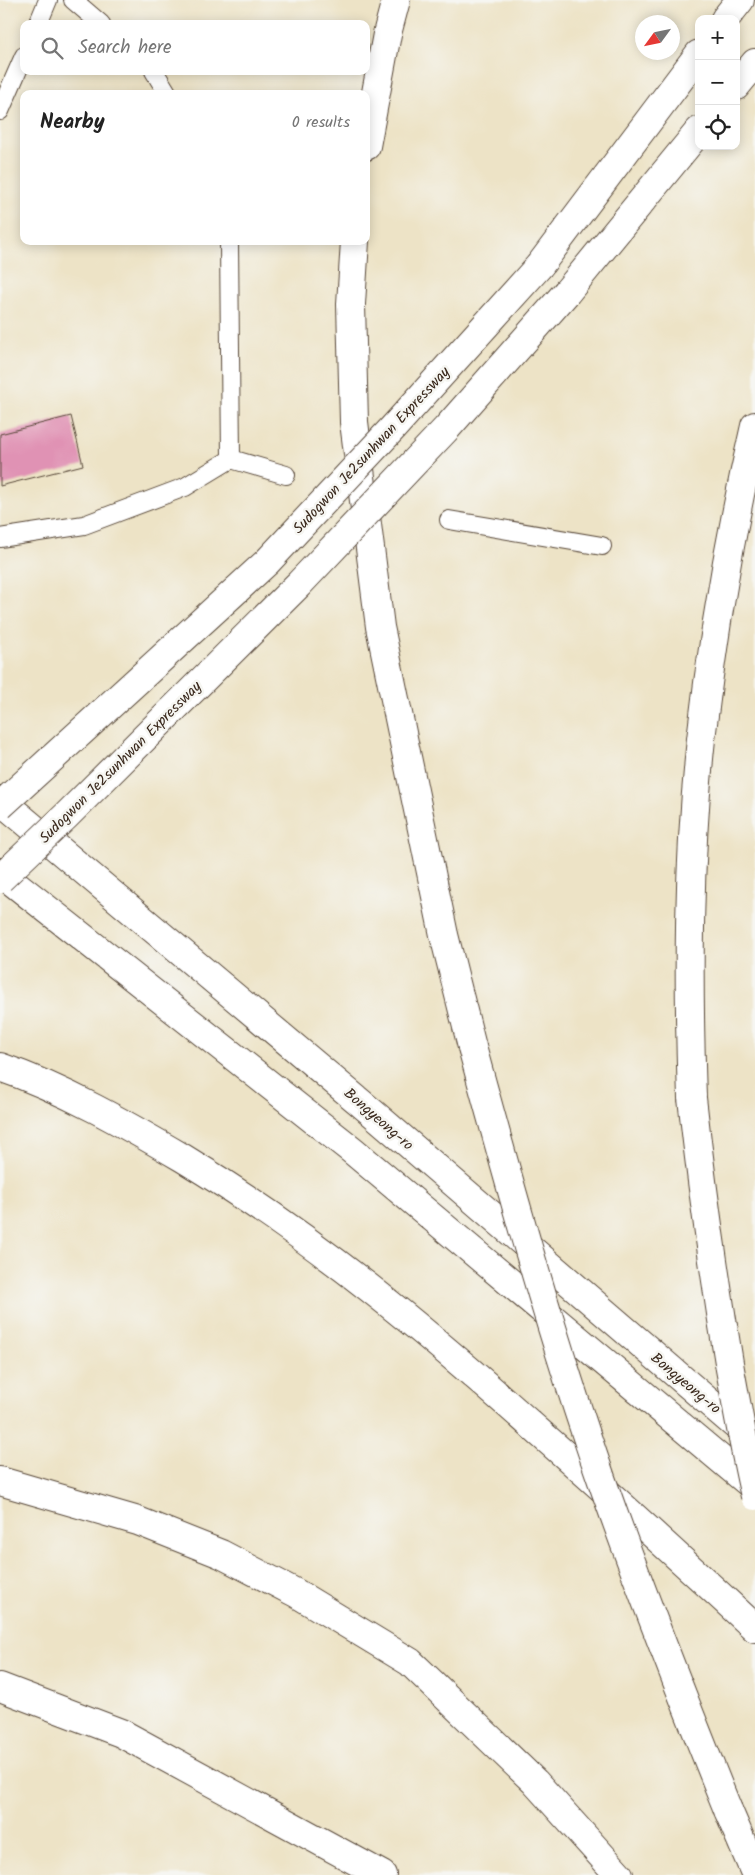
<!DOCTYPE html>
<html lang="en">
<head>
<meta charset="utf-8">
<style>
	:root { --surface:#fff; --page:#f2f2f2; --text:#222; --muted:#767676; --line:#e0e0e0 }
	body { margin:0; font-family:Kalam,sans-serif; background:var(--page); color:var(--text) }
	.controls { position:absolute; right:15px; top:15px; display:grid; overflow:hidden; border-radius:10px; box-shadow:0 2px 12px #0003 }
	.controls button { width:45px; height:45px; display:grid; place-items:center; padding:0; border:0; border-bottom:1px solid var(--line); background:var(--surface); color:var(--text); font:25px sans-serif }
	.compass { position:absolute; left:635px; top:15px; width:45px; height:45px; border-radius:50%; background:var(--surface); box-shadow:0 2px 12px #0003; rotate:237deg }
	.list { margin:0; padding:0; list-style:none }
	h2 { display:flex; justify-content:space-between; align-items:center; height:65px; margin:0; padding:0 20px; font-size:21px }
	h2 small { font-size:16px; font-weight:400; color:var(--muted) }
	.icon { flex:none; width:28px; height:28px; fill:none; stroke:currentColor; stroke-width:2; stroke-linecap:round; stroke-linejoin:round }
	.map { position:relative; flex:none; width:755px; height:1875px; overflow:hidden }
	.search { position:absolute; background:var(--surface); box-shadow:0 2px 12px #0003; left:20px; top:20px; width:350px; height:55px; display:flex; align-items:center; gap:12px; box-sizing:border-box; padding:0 18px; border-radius:10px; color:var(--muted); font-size:19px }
	.panel { position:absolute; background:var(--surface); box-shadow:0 2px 12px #0003; left:20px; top:90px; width:350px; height:155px; border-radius:10px }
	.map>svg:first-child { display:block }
	.building { fill:#e092b4 }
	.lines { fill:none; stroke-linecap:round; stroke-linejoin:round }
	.lane-casing { stroke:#564637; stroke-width:20 }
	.street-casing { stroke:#564637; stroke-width:30 }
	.highway-casing { stroke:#564637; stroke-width:30 }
	.lane { stroke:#fff; stroke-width:18 }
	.street { stroke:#fff; stroke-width:28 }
	.highway { stroke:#fff; stroke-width:28 }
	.highway-bridge-casing { stroke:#564637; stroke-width:30; stroke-linecap:butt }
	.highway-bridge { stroke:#fff; stroke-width:28 }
	.labels { text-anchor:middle; stroke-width:5; stroke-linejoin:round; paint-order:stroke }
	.street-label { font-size:15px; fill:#3b2a1e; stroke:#f6f6f2 }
</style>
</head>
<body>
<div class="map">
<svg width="755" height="1875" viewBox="0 0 755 1875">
	<rect width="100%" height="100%" fill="#f6f6f2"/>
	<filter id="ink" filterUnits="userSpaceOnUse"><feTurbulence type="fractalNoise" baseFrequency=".02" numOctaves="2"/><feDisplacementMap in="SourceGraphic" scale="10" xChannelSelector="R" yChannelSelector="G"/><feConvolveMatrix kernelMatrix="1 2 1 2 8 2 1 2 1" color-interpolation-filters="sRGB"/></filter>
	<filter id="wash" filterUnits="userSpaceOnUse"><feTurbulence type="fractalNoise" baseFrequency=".0096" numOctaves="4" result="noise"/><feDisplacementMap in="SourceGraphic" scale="20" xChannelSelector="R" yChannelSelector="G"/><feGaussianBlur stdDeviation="1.12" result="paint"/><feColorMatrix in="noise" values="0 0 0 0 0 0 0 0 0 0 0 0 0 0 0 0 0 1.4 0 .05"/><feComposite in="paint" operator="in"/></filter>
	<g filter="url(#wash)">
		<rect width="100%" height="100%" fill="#ede3c6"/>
		<g id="blocks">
			<path class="building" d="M71 416 83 465 0 486V434Z"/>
		</g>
	</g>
	<g filter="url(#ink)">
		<use href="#blocks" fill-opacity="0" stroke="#564637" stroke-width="1"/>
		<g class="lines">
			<g class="lane-casing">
				<path id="lane" d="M73 0 101 24
					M38 24 48 0
					M154 71 168 94
					M0 111 24 56
					M229 241 231 459
					M449 520 602 546
					M0 538 84 525 185 487 231 459 286 475"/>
			</g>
			<g class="street-casing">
				<path id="street" d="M0 1687 121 1733 382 1875"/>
			</g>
			<g class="highway-casing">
				<path id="highway" d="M725 19 740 0
					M736 86 755 63
					M366 146 387 34 396 0
					M355 241 351 304 354 422 380 627 444 935 472 1047
					M540 265 699 54
					M567 292 699 131
					M0 800 375 1115 754 1441
					M0 872 352 1150 755 1488
					M0 1067C64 1089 125 1124 183 1158 312 1236 428 1332 540 1433 613 1497 684 1562 755 1628
					M692 1098C688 979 688 859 701 739 713 635 731 529 755 426
					M0 1481 138 1521 221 1554 296 1593 410 1662 535 1782 619 1875
					M728 1810 755 1873"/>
			</g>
			<use href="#lane" class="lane"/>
			<use href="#street" class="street"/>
			<use href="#highway" class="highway"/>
			<g class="highway-bridge-casing">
				<path id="highway-bridge" d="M0 806 267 562 392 429 540 265
					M0 879 66 816 299 584 446 429 567 292
					M472 1047C512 1193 552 1338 602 1481 641 1592 684 1701 728 1810
					M692 1098C702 1189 715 1279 730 1369 738 1412 745 1454 755 1496"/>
			</g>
			<use href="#highway-bridge" class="highway-bridge"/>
		</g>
	</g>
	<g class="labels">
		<g class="street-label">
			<text transform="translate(371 450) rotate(-47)" y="5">Sudogwon Je2sunhwan Expressway</text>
			<text transform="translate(120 762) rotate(-45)" y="5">Sudogwon Je2sunhwan Expressway</text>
			<text transform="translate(379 1119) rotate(41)" y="5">Bongyeong-ro</text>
			<text transform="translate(686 1383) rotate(40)" y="5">Bongyeong-ro</text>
		</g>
	</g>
</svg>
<div class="controls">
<button>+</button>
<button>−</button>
<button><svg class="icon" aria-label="locate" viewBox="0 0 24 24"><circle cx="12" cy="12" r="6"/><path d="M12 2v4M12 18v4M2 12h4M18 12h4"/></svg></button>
</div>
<svg class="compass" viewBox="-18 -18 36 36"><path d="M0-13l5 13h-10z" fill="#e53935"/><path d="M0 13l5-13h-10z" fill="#767676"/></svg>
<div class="search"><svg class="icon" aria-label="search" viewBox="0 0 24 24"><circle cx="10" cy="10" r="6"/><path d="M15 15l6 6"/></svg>Search here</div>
<section class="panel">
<h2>Nearby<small>0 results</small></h2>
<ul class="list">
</ul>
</section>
</div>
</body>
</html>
